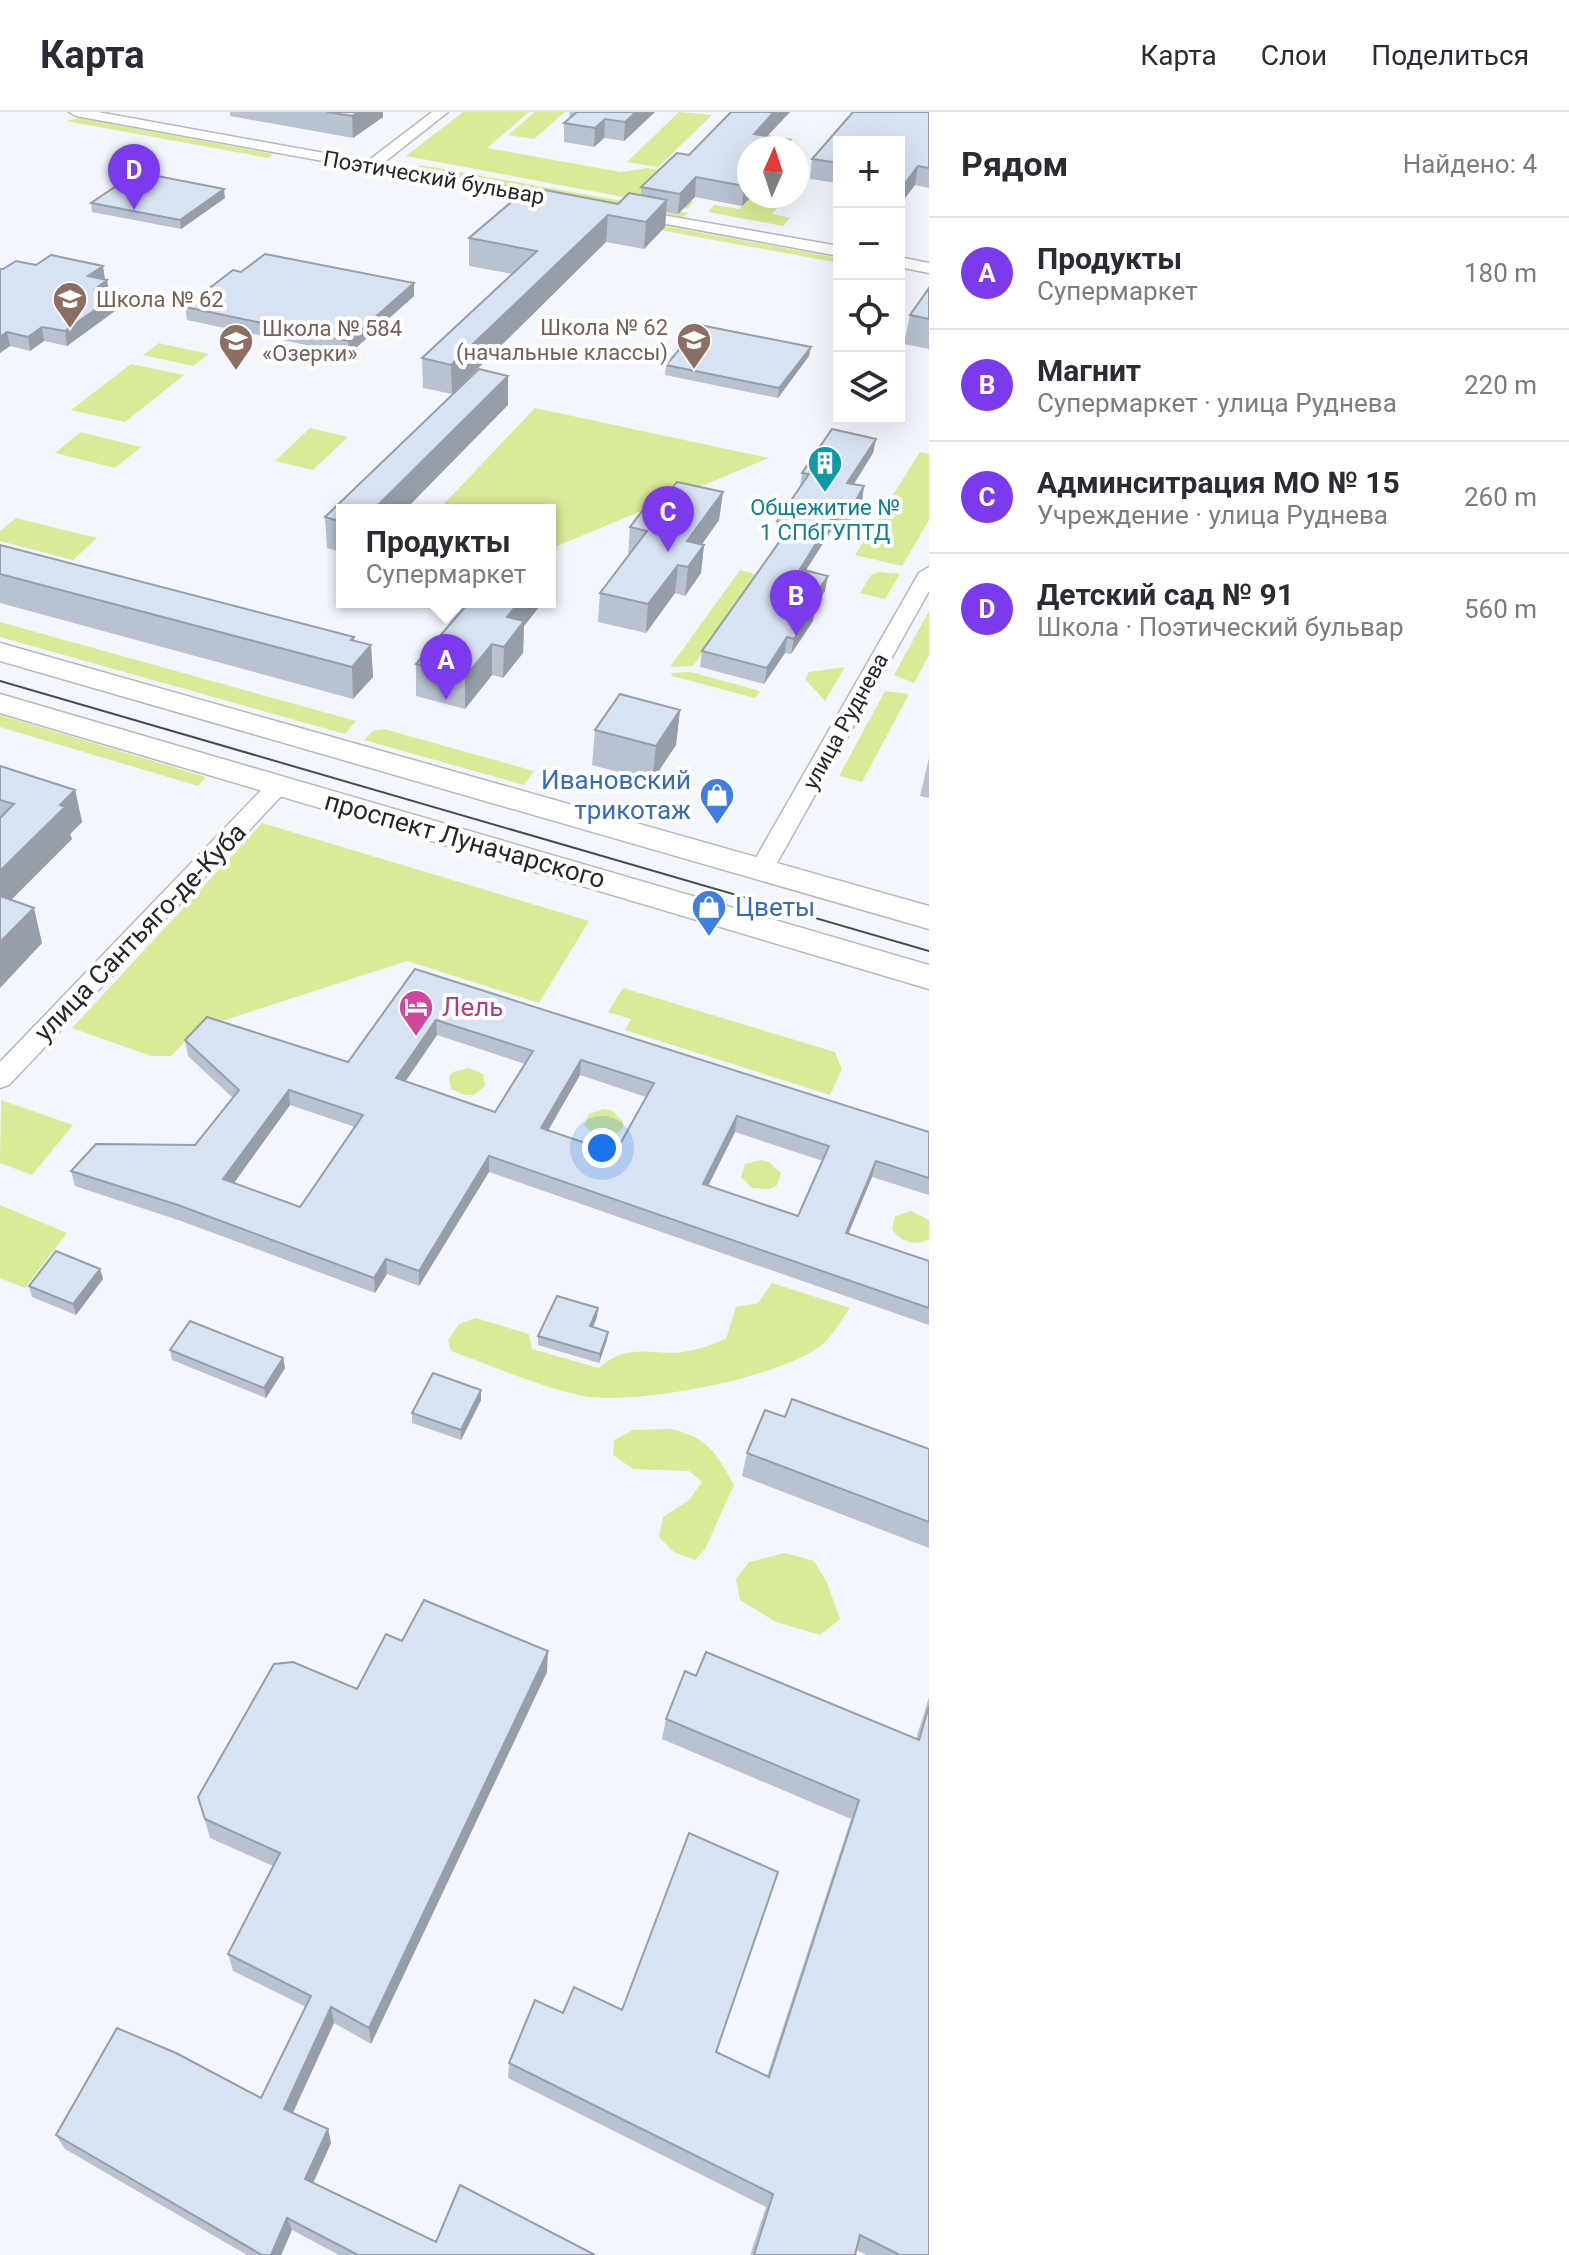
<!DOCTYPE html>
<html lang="ru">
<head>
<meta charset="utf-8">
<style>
	:root { --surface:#fff; --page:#f7f7f7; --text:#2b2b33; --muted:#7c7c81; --line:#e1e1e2; --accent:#7c3aed }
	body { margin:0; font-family:Roboto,sans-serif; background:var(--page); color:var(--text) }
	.controls { position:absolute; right:24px; top:24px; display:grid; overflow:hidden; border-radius:0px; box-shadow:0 8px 32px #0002 }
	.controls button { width:72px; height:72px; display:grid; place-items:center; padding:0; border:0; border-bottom:2px solid var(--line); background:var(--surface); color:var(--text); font:40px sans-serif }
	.compass { position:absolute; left:737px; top:24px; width:72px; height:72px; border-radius:50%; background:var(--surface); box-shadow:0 8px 32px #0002; rotate:3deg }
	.you { position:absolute; left:602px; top:1036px; width:28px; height:28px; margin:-20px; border:6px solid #fff; border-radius:50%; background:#1a73e8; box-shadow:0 0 0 12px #1a73e833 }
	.badge { display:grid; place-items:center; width:52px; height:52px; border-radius:50%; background:var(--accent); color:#fff; font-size:26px; font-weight:700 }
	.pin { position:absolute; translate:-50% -66px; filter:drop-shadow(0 2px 4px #0008) }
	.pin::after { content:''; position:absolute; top:42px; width:28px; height:24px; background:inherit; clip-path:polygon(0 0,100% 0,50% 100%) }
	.popup { position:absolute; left:336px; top:392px; width:220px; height:104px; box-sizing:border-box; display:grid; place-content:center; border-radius:0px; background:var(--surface); filter:drop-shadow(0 2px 6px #0005); font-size:26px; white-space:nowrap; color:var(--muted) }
	.popup b { font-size:30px; color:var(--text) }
	.popup::after { content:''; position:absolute; left:50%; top:100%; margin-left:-16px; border:16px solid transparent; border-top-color:var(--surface) }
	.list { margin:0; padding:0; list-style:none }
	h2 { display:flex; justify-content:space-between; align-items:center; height:104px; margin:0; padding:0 32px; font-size:34px }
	h2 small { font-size:26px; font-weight:400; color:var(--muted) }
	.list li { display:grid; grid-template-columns:52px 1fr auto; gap:24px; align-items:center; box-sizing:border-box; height:112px; padding:0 32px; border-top:2px solid var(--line) }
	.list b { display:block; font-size:30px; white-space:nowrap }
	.list p { margin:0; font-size:26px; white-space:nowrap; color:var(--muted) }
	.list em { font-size:26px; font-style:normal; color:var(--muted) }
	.icon { flex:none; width:44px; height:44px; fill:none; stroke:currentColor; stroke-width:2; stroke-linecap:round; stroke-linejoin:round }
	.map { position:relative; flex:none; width:929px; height:2143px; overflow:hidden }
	header { display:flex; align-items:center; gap:48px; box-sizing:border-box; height:112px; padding:0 40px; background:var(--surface); border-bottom:2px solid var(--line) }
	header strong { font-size:38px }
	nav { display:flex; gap:44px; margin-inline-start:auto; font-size:28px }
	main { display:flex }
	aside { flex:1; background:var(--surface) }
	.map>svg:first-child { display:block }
	.green { fill:#d8eb97 }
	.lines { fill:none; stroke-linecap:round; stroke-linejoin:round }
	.minor-casing { stroke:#b3b9c0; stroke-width:3 }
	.secondary-casing { stroke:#b3b9c0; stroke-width:3 }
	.minor { fill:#fff; fill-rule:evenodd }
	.secondary { fill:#fff; fill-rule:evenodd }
	.tram { stroke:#484a4d; stroke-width:2 }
	.wall { fill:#b9c2d0; fill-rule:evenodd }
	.shaded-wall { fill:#969ea9 }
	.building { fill:#d7e2f2; stroke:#969ea9; stroke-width:2; fill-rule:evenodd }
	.labels { text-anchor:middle; stroke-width:8; stroke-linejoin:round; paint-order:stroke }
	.far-street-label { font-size:22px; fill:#25272a; stroke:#fff }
	.far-education-label { font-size:22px; fill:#785e54; stroke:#fff; text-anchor:start }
	.far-culture-label { font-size:22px; fill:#0d838f; stroke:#fff }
	.shop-label { font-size:26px; fill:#366cbe; stroke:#fff; text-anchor:end }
	.street-label { font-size:26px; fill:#25272a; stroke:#fff }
	.hotel-label { font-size:26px; fill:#b23c85; stroke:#fff; text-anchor:start }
</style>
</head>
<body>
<header>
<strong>Карта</strong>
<nav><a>Карта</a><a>Слои</a><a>Поделиться</a></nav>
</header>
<main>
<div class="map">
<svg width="929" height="2143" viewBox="0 0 929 2143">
	<rect width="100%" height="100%" fill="#f3f7fd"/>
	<path class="green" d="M463 0H529L487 36 621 60 647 56 659 58 653 83 694 90 687 97 406 44Z
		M535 0H565L534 27 508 23Z
		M679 0 712 3 658 55 627 50Z
		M79 6 273 42 268 46 66 9Z
		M421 53 689 101 682 105 416 57Z
		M492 82 839 146V151L487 86Z
		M752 84H788L772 102 790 106 783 114 708 100 714 93 739 97Z
		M159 231 209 242 193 254 143 243Z
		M131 252 184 263 125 310 71 298Z
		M535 296 769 346 552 436 550 398H438Z
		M310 316 348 325 313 358 275 349Z
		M81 320 141 335 115 356 55 341Z
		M920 340 929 342V408L902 454 855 443Z
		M16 406 97 426 73 448 0 429V419Z
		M740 458 758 463 693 554 670 555Z
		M879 460 900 462 885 487 860 481 871 463Z
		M929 499V543L914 571 894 563Z
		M0 510 356 609 345 622 0 525Z
		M845 555 825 589 805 567 809 560Z
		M691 560 760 579 755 586 672 564 671 561Z
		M885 579 909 582 862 670 839 664Z
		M0 603 206 665 198 674 0 615Z
		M384 617 534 659 524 673 364 628 373 619Z
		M262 711 589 809 539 891 407 849 197 917 171 944H151L72 916Z
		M623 876 835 940 842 957 830 983 625 918 631 907 608 900Z
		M469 956 483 962 485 974 474 983H465L451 977 449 965 453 960Z
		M1 988 73 1013 32 1063 0 1051Z
		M604 997 613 999 623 1010V1016L612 1025 594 1024 584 1013 589 1002Z
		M761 1048 769 1050 781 1061 777 1073 770 1077 752 1076 741 1065 745 1052Z
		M0 1093 67 1121 25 1176 0 1166Z
		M911 1099 929 1108V1127C915 1135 901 1130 892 1117L895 1104Z
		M772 1171 850 1196C842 1207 834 1222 824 1231 785 1266 629 1295 578 1283 535 1273 493 1254 451 1239L448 1228 459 1212 476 1206 529 1222 532 1237 599 1256C629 1228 656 1246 689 1239 702 1237 714 1231 726 1227L736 1195 758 1191Z
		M671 1317C709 1326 716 1341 734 1373L705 1437 695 1448 674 1440 659 1425 663 1405 689 1388 702 1370 689 1359 633 1357 613 1343 614 1328 633 1318Z
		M785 1441 814 1449 827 1471 840 1507 820 1523 776 1510 740 1488 736 1467 749 1450Z"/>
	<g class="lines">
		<g class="minor-casing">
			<path id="minor" d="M69 0H98L368 49 432 0H448L382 52 559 84 566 88 559 92 76 4Z
				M628 97 839 134V144L623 104V98Z
				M899 145 929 151V161L899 155Z
				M929 455V479L773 758 769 763H753L749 758 919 461Z
				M279 666 287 668 290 673 287 678 9 973 0 976V950L271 668Z"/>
		</g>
		<g class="secondary-casing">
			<path id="secondary" d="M0 531 929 794V817L0 549Z
				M0 582 929 853V877L0 601Z"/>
		</g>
		<use href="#minor" class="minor"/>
		<use href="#secondary" class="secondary"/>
		<path class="tram" d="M0 569 929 839"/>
	</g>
	<path class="wall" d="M230 0H383V5L353 26 230 4Z
		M570 0H655L624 29 604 26 594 35 564 30V11L569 7Z
		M731 0H790L767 24 790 28 789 36H749V84H752L742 94 695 85 678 102 666 100 665 115 644 137 606 130 452 282 423 276 422 246 513 162 469 154V126L618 92 641 83V75L689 43Z
		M853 0H929V76L915 73 899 94V30H839V76H837V71L810 67 812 47Z
		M225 86 181 117 92 100 91 91Z
		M0 157 105 167 107 168 109 180 119 196 67 234 44 229 30 239 10 234 0 241Z
		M241 160 414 171V184L349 242 187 208 185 195Z
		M929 176V237L904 232 910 203Z
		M809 244 778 286 665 263 666 253Z
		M508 264V293L342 398V440L327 436 325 405Z
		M876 327 873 341 854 372 864 374 862 389 849 410 838 408 806 458 825 479 815 495 813 509 791 542 785 541 764 572 700 555 702 539 783 426 775 424 777 409 800 375 802 361Z
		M723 380 719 408 702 432 704 433 701 461 685 484 675 481 646 521 598 510 600 481 628 444 630 415 656 397Z
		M0 433 371 533 373 565 353 587 0 491Z
		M469 490H543L524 514 523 541 503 566 492 563 465 597 416 584V552Z
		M680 598 676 633 652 669 592 653 595 618Z
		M929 646V686L920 684Z
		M0 654 75 678 82 710 70 722 72 727 11 788 42 831 0 876Z
		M415 857 929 1020V1083L872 1065 848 1122 929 1149V1213L489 1060 419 1174 387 1162 375 1181 181 1109 75 1074 71 1059 195 1033 233 986 188 944 185 928 348 950ZM437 923 525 952 495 1000 405 969ZM580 963 646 985 615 1041 548 1019ZM290 993 355 1015 300 1095 234 1071ZM735 1020 823 1049 798 1104 708 1074Z
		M100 1157 103 1167 76 1203 32 1185 29 1174Z
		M598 1196 597 1205 593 1215 608 1220 607 1228 599 1251 538 1233V1224Z
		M170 1238 283 1246 285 1256 266 1286 172 1248Z
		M481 1288 461 1328 412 1311V1301Z
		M785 1305 929 1337V1436L742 1364 747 1341Z
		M402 1529 547 1560 371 1932 334 1911 293 2001 328 2017 331 2031 313 2071 436 2130 595 2143H339L292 2118 281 2143H247L65 2037 56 2023 261 1986 306 1895 233 1859 228 1842 273 1754 210 1726 198 1685 357 1577Z
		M696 1564 916 1627 929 1585V2143H867L856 2138 855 2143H750L766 2095 508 1966 509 1951 563 1901 622 1898 767 1964 851 1707 662 1627 666 1607Z"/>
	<path class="shaded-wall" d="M358 0H383V5L353 26 352 4Z
		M636 0H655L624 29 625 10Z
		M774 0H790L756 36 754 22Z
		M605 7 604 26 594 35 595 16Z
		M790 28 789 36H782Z
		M918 54 915 73 899 94 902 75Z
		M696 65 695 85 678 102 680 82Z
		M749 69V84H752L742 94 744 74Z
		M224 77 225 86 181 117 180 108Z
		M667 88 665 115 644 137 646 110Z
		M608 103 606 130 452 282 451 253Z
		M103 154 105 167 88 164Z
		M107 168 109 182 95 177Z
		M414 171V184L349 242 348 229Z
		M117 182 119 196 67 234 65 219Z
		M42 215 44 229 30 239 28 225Z
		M7 220 10 234 0 241V225Z
		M811 235 809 244 778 286 779 276Z
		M508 264V293L405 398H373Z
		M876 327 873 341 845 386 847 371Z
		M864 374 862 389 849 410 852 395Z
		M723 380 719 408 686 455 687 429Z
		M841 392 838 408 797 472 800 457Z
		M704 433 701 461 685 484 688 455Z
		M678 453 675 481 646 521 648 492Z
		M828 464 825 479 815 495 813 509 791 542 794 527 809 492Z
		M519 490H543L524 514 523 541 503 566 504 535 507 505Z
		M354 525 355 552 371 533 373 565 353 587 351 528Z
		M787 525 785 541 764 572 767 556Z
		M492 532V563L465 597V565Z
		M680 598 676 633 652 669 656 634Z
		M75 678 82 710 70 722 72 727 0 799V759Z
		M34 796 42 831 0 876V830Z
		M436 908 437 923 397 982 396 966Z
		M581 948 580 963 540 1032 541 1016Z
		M289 978 290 993 226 1082 223 1067Z
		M737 1004 735 1020 701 1088 703 1072Z
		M489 1044V1060L419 1174V1159Z
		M876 1049 872 1065 842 1137 846 1121Z
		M386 1147 387 1162 375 1181 374 1166Z
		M100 1157 103 1167 76 1203 73 1192Z
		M598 1196 597 1205 590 1223V1214Z
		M608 1220 607 1228 599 1251 600 1242Z
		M283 1246 285 1256 266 1286 264 1276Z
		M481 1278V1288L461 1328V1318Z
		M548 1539 547 1560 371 1932 369 1916Z
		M331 1895 334 1911 288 2011 284 1997Z
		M328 2017 331 2031 309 2080 305 2067Z
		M287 2106 292 2118 281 2143H271Z"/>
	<path class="building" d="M327 0H358L352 4Z
		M577 0H636L625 10 605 7 595 16 564 11Z
		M731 0H774L754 22 790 28 782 36H749V69L744 74 696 65 680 82 641 75 677 41 689 43Z
		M853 0H929V56L918 54 902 75H899V30H839V51L812 47Z
		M137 60 224 77 180 108 91 91Z
		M529 75 618 92 629 81 667 88 646 110 608 103 451 253 422 246 537 139 469 126Z
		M265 142 414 171 348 229 185 195 233 158 241 160Z
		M51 143 103 154 88 164 107 168 95 177 117 182 65 219 42 215 28 225 7 220 0 225V157H3L16 149 36 153Z
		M929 176V207L910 203Z
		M700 213 811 235 779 276 666 253Z
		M479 257 508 264 373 398H342V410L325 405Z
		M832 317 876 327 847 371 864 374 852 395 841 392 800 457 828 464 809 492 815 494 794 527 787 525 767 556 702 539 792 412 777 409 809 362 802 361Z
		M677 370 723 380 687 429 704 433 688 455 678 453 648 492 600 481 647 419 630 415 646 394 656 397Z
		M0 433 354 525 351 528 371 533 352 555 0 462Z
		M469 490H519L507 505 524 509 504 535 492 532 465 565 416 552Z
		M620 582 680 598 656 634 595 618Z
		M0 654 75 678 60 693 65 695 0 759V706L14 692 0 688Z
		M0 784 34 796 0 830Z
		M415 857 929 1020V1066L876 1049 846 1121 929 1149V1196L489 1044 419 1159 386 1147 374 1166 178 1093 71 1059 96 1032 195 1033 239 978 185 928 207 905 348 950ZM436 908 533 939 495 1000 396 966ZM581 948 654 971 615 1041 541 1016ZM289 978 363 1003 300 1095 223 1067ZM737 1004 829 1034 798 1104 703 1072Z
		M56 1139 100 1157 73 1192 29 1174Z
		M557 1184 598 1196 590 1214 608 1220 600 1242 538 1224Z
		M190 1209 283 1246 264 1276 170 1238Z
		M433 1261 481 1278 461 1318 412 1301Z
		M792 1287 929 1337V1410L747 1341 765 1298 785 1305Z
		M424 1488 548 1539 369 1916 331 1895 284 1997 328 2017 305 2067 436 2130 460 2073 595 2143H358L287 2106 271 2143H262L56 2023 117 1916 176 1941 261 1986 311 1884 228 1842 280 1741 205 1707 198 1685 274 1552 293 1550 357 1577 386 1522 402 1529Z
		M706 1540 919 1628 929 1594V2143H900L860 2123 855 2143H754L773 2082 509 1951 535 1888 563 1901 574 1875 622 1898 689 1721 778 1760 716 1940 769 1965 859 1688 666 1607 685 1559 696 1564Z"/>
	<defs>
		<g id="school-pin" transform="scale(1.8)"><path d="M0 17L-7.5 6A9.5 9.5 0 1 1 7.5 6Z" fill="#8d6e63" stroke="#fff"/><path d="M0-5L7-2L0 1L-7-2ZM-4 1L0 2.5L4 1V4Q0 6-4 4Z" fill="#fff"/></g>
		<g id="building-pin" transform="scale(1.8)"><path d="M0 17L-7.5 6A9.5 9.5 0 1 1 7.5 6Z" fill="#0f9aa8" stroke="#fff"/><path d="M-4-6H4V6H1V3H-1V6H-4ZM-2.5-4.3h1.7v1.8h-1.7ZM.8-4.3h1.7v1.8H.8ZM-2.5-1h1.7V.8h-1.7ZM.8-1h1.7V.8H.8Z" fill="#fff"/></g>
		<g id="shop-pin" transform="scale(1.8)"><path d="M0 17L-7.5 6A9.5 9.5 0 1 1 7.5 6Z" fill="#3f7fe0" stroke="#fff"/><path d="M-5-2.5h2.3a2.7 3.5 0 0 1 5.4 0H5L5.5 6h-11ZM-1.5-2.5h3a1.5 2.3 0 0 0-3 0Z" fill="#fff"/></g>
		<g id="hotel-pin" transform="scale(1.8)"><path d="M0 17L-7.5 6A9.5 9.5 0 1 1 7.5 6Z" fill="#d1479c" stroke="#fff"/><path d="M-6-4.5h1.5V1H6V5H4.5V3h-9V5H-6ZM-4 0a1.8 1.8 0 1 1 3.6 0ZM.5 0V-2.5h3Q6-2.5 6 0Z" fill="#fff"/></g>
	</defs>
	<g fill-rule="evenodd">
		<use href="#school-pin" x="70" y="187"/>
		<use href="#school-pin" x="694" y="228"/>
		<use href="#school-pin" x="236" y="229"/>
		<use href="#building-pin" x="825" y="351"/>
		<use href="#shop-pin" x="717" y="683"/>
		<use href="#shop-pin" x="709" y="795"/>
		<use href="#hotel-pin" x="416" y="895"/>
	</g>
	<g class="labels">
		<g class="far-street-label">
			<text transform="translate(434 65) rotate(10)" y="8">Поэтический бульвар</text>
			<text transform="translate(845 609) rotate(-61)" y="8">улица Руднева</text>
		</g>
		<g class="far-education-label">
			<text x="96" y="195">Школа № 62</text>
			<text x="668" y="223" text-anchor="end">Школа № 62<tspan x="668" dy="25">(начальные классы)</tspan></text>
			<text x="262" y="224">Школа № 584<tspan x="262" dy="25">«Озерки»</tspan></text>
		</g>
		<g class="far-culture-label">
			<text x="825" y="403">Общежитие №<tspan x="825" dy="25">1 СПбГУПТД</tspan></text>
		</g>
		<g class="shop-label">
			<text x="691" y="677">Ивановский<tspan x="691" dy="30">трикотаж</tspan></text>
			<text x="735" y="804" text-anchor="start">Цветы</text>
		</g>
		<g class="street-label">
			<text transform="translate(465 728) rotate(16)" y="9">проспект Луначарского</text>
			<text transform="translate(140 820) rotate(-46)" y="9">улица Сантьяго-де-Куба</text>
		</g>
		<g class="hotel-label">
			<text x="442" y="904">Лель</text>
		</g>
	</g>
</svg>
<div class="controls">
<button>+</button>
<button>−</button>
<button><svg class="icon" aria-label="locate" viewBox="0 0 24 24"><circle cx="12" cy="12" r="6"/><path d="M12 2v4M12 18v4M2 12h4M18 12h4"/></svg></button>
<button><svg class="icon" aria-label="layers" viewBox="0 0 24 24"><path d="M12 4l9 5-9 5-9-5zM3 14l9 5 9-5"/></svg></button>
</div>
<svg class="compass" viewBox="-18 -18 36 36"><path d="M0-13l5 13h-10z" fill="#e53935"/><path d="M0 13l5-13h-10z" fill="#7c7c81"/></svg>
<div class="you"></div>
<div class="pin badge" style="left:446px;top:588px">A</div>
<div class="popup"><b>Продукты</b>Супермаркет</div>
<div class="pin badge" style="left:796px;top:524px">B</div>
<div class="pin badge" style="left:668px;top:440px">C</div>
<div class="pin badge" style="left:134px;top:98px">D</div>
</div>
<aside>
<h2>Рядом<small>Найдено: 4</small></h2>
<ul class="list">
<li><span class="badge">A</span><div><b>Продукты</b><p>Супермаркет</p></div><em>180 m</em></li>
<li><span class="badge">B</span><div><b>Магнит</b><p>Супермаркет · улица Руднева</p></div><em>220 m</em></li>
<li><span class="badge">C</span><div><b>Админситрация МО № 15</b><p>Учреждение · улица Руднева</p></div><em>260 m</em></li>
<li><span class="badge">D</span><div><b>Детский сад № 91</b><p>Школа · Поэтический бульвар</p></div><em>560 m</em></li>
</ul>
</aside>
</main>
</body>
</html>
